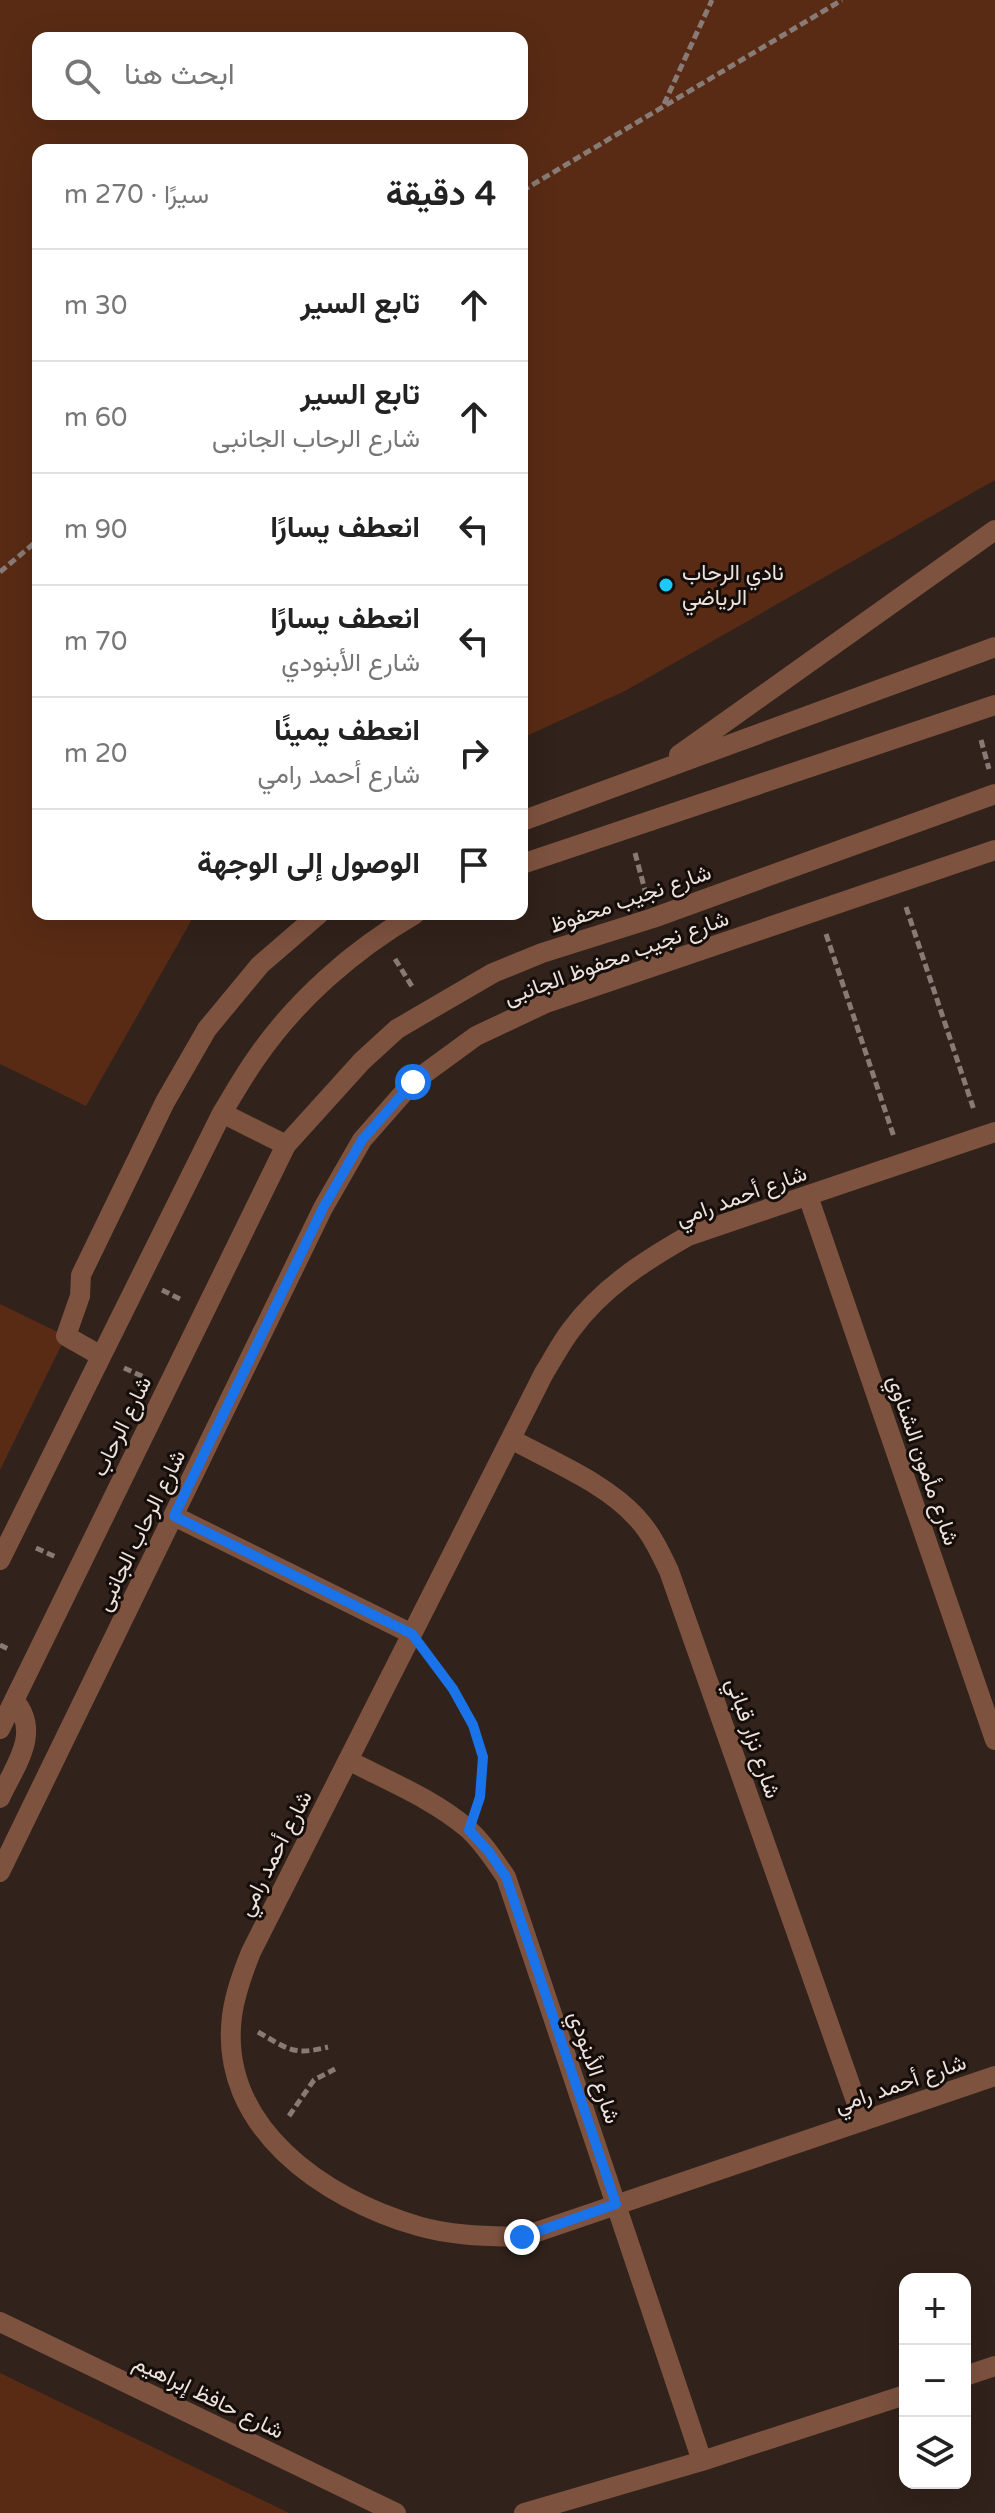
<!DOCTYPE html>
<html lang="ar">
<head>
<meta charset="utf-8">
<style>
	:root { --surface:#fff; --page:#f6f6f6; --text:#222; --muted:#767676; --line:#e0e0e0 }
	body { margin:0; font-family:"Varela Round",Vazirmatn,sans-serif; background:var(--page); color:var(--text); direction:rtl }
	.controls { position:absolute; right:24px; bottom:24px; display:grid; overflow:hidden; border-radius:16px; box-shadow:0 8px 32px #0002 }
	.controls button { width:72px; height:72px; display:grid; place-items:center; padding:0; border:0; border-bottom:2px solid var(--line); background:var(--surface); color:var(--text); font:40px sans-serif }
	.stop { position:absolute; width:24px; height:24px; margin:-18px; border:6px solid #1a73e8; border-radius:50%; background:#fff }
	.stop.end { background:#1a73e8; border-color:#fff; box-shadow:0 2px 8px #0008 }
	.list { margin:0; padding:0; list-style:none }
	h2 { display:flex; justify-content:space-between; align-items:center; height:104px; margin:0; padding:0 32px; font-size:34px }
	h2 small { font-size:26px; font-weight:400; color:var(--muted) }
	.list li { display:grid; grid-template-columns:52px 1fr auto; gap:24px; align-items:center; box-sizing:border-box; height:112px; padding:0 32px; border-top:2px solid var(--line) }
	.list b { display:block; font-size:30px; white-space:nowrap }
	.list p { margin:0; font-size:26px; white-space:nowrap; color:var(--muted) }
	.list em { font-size:26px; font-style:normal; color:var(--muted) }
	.icon { flex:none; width:44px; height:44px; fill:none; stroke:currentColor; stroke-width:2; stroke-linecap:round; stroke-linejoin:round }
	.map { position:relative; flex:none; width:995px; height:2513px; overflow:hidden; direction:ltr }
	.search { position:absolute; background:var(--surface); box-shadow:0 8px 32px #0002; left:32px; top:32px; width:496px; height:88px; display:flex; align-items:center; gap:20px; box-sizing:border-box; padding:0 28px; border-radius:16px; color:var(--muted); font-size:30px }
	.panel { position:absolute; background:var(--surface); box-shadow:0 8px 32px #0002; left:32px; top:144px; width:496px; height:776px; border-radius:16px; direction:rtl }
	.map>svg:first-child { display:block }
	.green { fill:#592b15; fill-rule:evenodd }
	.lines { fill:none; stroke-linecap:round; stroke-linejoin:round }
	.path { stroke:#887b75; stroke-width:5; stroke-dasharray:8 4; stroke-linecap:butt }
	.minor { stroke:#7d523f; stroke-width:20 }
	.route { stroke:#1a73e8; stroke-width:10 }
	.poi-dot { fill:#1cc9fc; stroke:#140d0a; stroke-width:3 }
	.labels { text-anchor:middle; stroke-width:6; stroke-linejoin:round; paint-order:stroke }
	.poi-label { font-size:22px; fill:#ede2dd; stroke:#140d0a; text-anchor:start }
	.street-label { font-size:22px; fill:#ede2dd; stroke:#140d0a }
</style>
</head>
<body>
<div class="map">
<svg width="995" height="2513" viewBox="0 0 995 2513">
	<rect width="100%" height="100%" fill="#31221b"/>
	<path class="green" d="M0 0H995V480L625 691 522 738V150H38V914H195L86 1106 0 1064ZM38 38H522V114H38Z
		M0 1304 66 1336 0 1470Z
		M0 2373 289 2513H0Z"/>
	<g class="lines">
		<path class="path" d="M664 104 712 0
			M522 191 842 0
			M0 572 38 540
			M981 740 989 769
			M635 853 646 894
			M906 907 974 1110
			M826 934 894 1137
			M395 959 413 988
			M162 1290 182 1300
			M124 1368 144 1377
			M36 1548 56 1557
			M0 1645 10 1650
			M429 1657C461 1697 496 1750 478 1804
			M258 2032C288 2049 293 2056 328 2047
			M289 2116 314 2080 335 2069"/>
		<path class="minor" d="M679 755 995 530
			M522 821 995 647
			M522 864 995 705
			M222 1113 286 1145
			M995 1132 688 1236C644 1261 602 1288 571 1330 561 1343 553 1359 544 1373L251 1952C243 1972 235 1993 232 2016 218 2127 324 2199 418 2226 452 2236 487 2236 522 2237L995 2076
			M808 1196 995 1740
			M101 1356 66 1336 80 1296 81 1275 165 1102 207 1029 260 965 319 914
			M511 1439C551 1461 606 1483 637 1518 651 1533 660 1552 669 1571L863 2121
			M174 1516 412 1634
			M0 1560 222 1113C233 1095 243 1077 255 1060 295 1001 353 950 415 914
			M0 1729 286 1145 362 1061 397 1029 493 973 542 953 653 918 995 794
			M348 1760C388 1781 433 1799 467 1828 483 1842 494 1860 506 1877L702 2461
			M0 1798C15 1765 42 1733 14 1700
			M0 1872 323 1208 362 1140 413 1082 476 1036 546 1003 995 850
			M0 2322 396 2513
			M965 2376 995 2366
			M524 2513 702 2461 905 2395"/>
	</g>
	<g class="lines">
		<path class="route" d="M413 1082 362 1140 323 1208 174 1516 412 1634 453 1689 473 1725 483 1757 480 1797 469 1830 489 1852 506 1877 616 2204 522 2237"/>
	</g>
	<circle class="poi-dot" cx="666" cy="585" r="8"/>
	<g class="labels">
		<g class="poi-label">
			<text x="682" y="580">نادي الرحاب<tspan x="682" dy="25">الرياضي</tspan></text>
		</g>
		<g class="street-label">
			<text transform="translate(630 898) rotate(-19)" y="8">شارع نجيب محفوظ</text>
			<text transform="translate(616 957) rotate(-20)" y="8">شارع نجيب محفوظ الجانبى</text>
			<text transform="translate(741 1195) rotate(-20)" y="8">شارع أحمد رامي</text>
			<text transform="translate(121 1426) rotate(-64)" y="8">شارع الرحاب</text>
			<text transform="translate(924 1460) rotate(71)" y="8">شارع مأمون الشناوي</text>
			<text transform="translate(140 1530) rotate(-64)" y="8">شارع الرحاب الجانبى</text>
			<text transform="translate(754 1738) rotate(71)" y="8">شارع نزار قباني</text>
			<text transform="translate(274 1853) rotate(-63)" y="8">شارع أحمد رامي</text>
			<text transform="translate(595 2067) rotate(71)" y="8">شارع الأبنودي</text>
			<text transform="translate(900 2083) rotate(-19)" y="8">شارع أحمد رامي</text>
			<text transform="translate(209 2396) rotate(26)" y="8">شارع حافظ إبراهيم</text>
		</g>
	</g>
</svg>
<div class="controls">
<button>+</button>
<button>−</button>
<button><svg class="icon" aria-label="layers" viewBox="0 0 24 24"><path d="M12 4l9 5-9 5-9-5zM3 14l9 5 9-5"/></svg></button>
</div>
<div class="stop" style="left:413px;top:1082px"></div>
<div class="stop end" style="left:522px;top:2237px"></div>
<div class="search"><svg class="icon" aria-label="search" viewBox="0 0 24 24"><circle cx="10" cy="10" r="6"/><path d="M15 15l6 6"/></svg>ابحث هنا</div>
<section class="panel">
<h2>4 دقيقة<small>سيرًا · 270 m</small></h2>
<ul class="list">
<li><svg class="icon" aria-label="ahead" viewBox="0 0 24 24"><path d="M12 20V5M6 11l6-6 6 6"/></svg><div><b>تابع السير</b></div><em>30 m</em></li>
<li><svg class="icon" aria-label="ahead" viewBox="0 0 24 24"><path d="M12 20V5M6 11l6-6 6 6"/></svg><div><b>تابع السير</b><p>شارع الرحاب الجانبى</p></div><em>60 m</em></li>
<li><svg class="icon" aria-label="left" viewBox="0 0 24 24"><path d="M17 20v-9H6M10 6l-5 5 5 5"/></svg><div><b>انعطف يسارًا</b></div><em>90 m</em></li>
<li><svg class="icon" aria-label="left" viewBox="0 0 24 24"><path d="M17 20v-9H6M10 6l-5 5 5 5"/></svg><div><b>انعطف يسارًا</b><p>شارع الأبنودي</p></div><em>70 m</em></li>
<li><svg class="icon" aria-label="right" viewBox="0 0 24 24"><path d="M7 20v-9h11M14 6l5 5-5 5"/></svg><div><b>انعطف يمينًا</b><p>شارع أحمد رامي</p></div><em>20 m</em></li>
<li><svg class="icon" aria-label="arrive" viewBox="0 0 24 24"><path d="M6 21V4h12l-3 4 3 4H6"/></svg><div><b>الوصول إلى الوجهة</b></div></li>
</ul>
</section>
</div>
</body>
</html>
